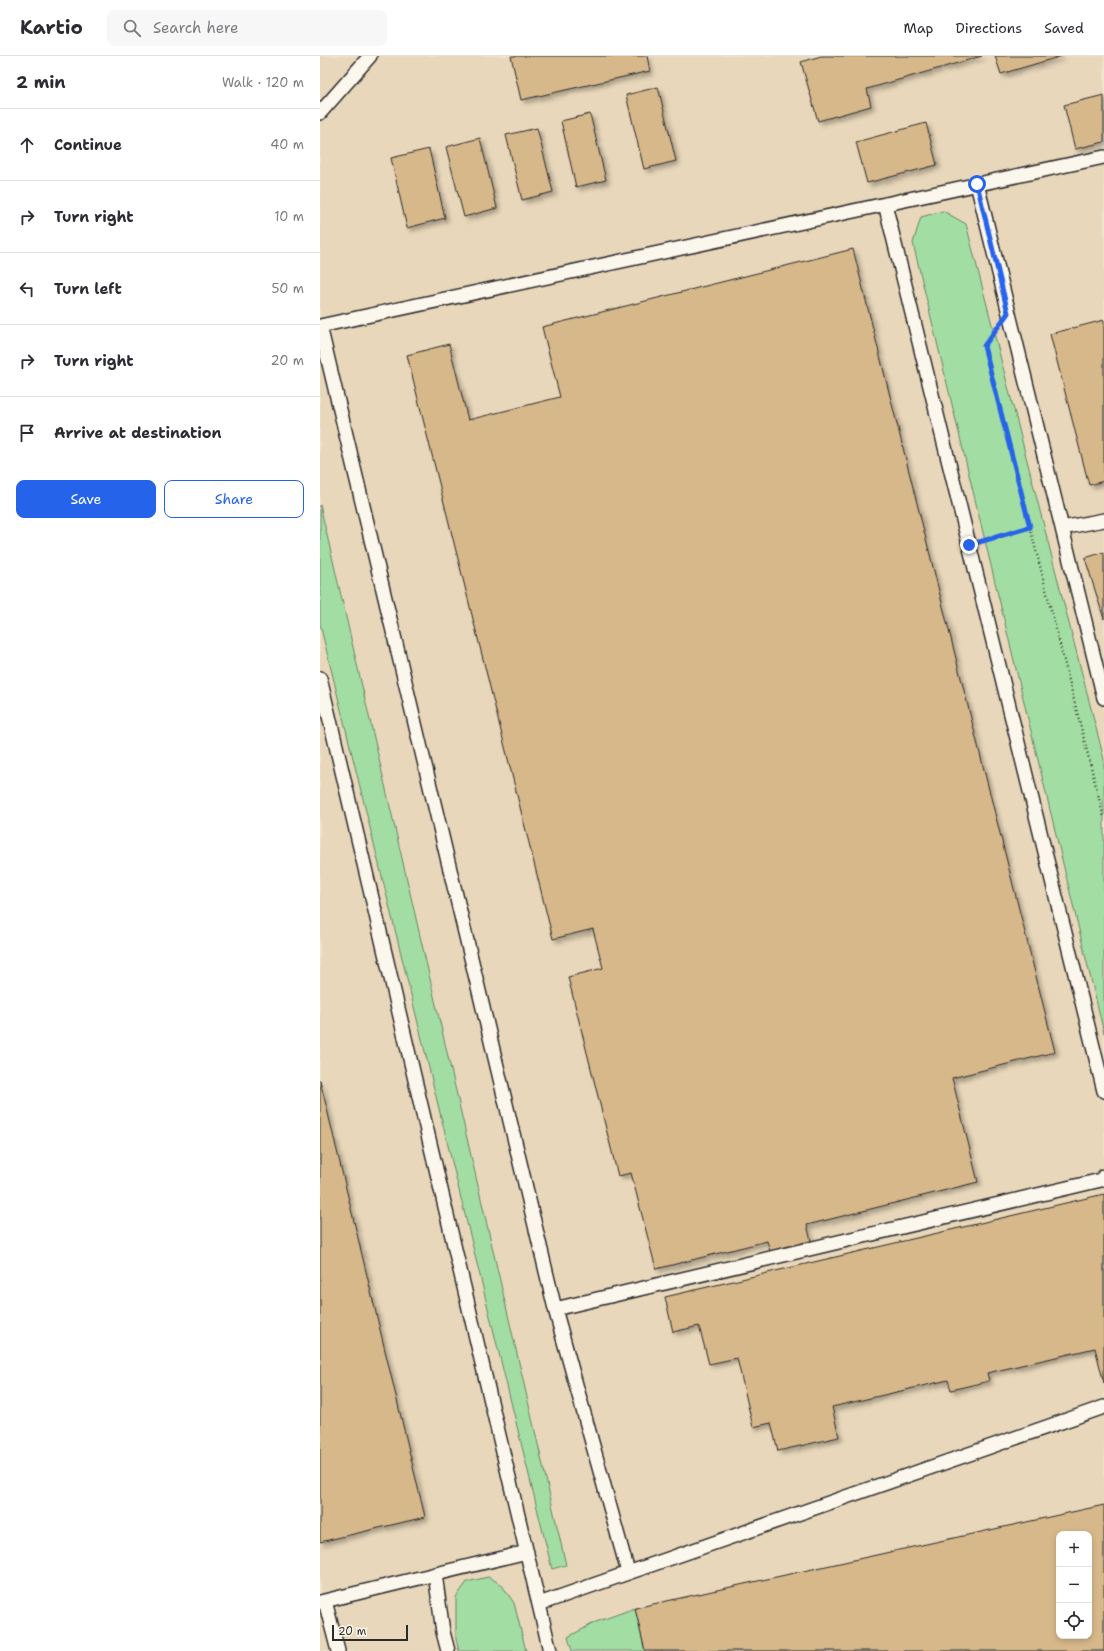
<!DOCTYPE html>
<html lang="en">
<head>
<meta charset="utf-8">
<style>
	:root { --surface:#fff; --page:#f7f7f7; --text:#2b2b33; --muted:#7c7c81; --line:#e1e1e2; --accent:#2563eb }
	body { margin:0; font-family:"Shantell Sans",sans-serif; background:var(--page); color:var(--text) }
	.controls { position:absolute; right:12px; bottom:12px; display:grid; overflow:hidden; border-radius:8px; box-shadow:0 2px 6px #0003 }
	.controls button { width:36px; height:36px; display:grid; place-items:center; padding:0; border:0; border-bottom:1px solid var(--line); background:var(--surface); color:var(--text); font:20px sans-serif }
	.scale { position:absolute; left:12px; bottom:10px; width:76px; box-sizing:border-box; padding-left:4px; border:2px solid #2b2b2b; border-top:0; font-size:11px; line-height:14px; white-space:nowrap; color:#2b2b2b; -webkit-text-stroke:3px #fbf7ec; paint-order:stroke }
	.stop { position:absolute; width:12px; height:12px; margin:-9px; border:3px solid #2563eb; border-radius:50%; background:#fff }
	.stop.end { background:#2563eb; border-color:#fff; box-shadow:0 1px 4px #0008 }
	.list { margin:0; padding:0; list-style:none }
	h2 { display:flex; justify-content:space-between; align-items:center; height:52px; margin:0; padding:0 16px; font-size:17px }
	h2 small { font-size:13px; font-weight:400; color:var(--muted) }
	.list li { display:grid; grid-template-columns:26px 1fr auto; gap:12px; align-items:center; box-sizing:border-box; height:72px; padding:0 16px; border-top:1px solid var(--line) }
	.list b { display:block; font-size:15px; white-space:nowrap }
	.list em { font-size:13px; font-style:normal; color:var(--muted) }
	.actions { display:flex; gap:8px; padding:12px 16px }
	.actions a { flex:1; padding:9px 0; border:1px solid var(--accent); border-radius:8px; text-align:center; font-size:14px; color:var(--accent) }
	.actions .main { background:var(--accent); color:#fff }
	.icon { flex:none; width:22px; height:22px; fill:none; stroke:currentColor; stroke-width:2; stroke-linecap:round; stroke-linejoin:round }
	.map { position:relative; flex:none; width:784px; height:1595px; overflow:hidden }
	header { display:flex; align-items:center; gap:24px; box-sizing:border-box; height:56px; padding:0 20px; background:var(--surface); border-bottom:1px solid var(--line) }
	header strong { font-size:19px }
	nav { display:flex; gap:22px; margin-inline-start:auto; font-size:14px }
	.search { width:280px; height:36px; background:var(--page); display:flex; align-items:center; gap:10px; box-sizing:border-box; padding:0 14px; border-radius:8px; color:var(--muted); font-size:15px }
	main { display:flex }
	aside { flex:1; background:var(--surface) }
	.map>svg:first-child { display:block }
	.built { fill:#e8d7ba; fill-rule:evenodd }
	.green { fill:#a2dea4; stroke:#668468 }
	.building { fill:#d7b88a; stroke:#2b2b2b; fill-rule:evenodd; filter:url(#shadow) }
	.lines { fill:none; stroke-linecap:round; stroke-linejoin:round }
	.service-casing { stroke:#2b2b2b; stroke-width:16 }
	.path { stroke:#2b2b2b; stroke-width:2.5; stroke-dasharray:1 3; stroke-linecap:butt }
	.service { stroke:#fbf7ec; stroke-width:13 }
	.route { stroke:#2563eb; stroke-width:5 }
</style>
</head>
<body>
<header>
<strong>Kartio</strong>
<div class="search"><svg class="icon" aria-label="search" viewBox="0 0 24 24"><circle cx="10" cy="10" r="6"/><path d="M15 15l6 6"/></svg>Search here</div>
<nav><a>Map</a><a>Directions</a><a>Saved</a></nav>
</header>
<main>
<aside>
<h2>2 min<small>Walk · 120 m</small></h2>
<ul class="list">
<li><svg class="icon" aria-label="ahead" viewBox="0 0 24 24"><path d="M12 20V5M6 11l6-6 6 6"/></svg><div><b>Continue</b></div><em>40 m</em></li>
<li><svg class="icon" aria-label="right" viewBox="0 0 24 24"><path d="M7 20v-9h11M14 6l5 5-5 5"/></svg><div><b>Turn right</b></div><em>10 m</em></li>
<li><svg class="icon" aria-label="left" viewBox="0 0 24 24"><path d="M17 20v-9H6M10 6l-5 5 5 5"/></svg><div><b>Turn left</b></div><em>50 m</em></li>
<li><svg class="icon" aria-label="right" viewBox="0 0 24 24"><path d="M7 20v-9h11M14 6l5 5-5 5"/></svg><div><b>Turn right</b></div><em>20 m</em></li>
<li><svg class="icon" aria-label="arrive" viewBox="0 0 24 24"><path d="M6 21V4h12l-3 4 3 4H6"/></svg><div><b>Arrive at destination</b></div></li>
</ul>
<div class="actions"><a class="main">Save</a><a>Share</a></div>
</aside>
<div class="map">
<svg width="784" height="1595" viewBox="0 0 784 1595">
	<defs>
		<filter id="shadow"><feDropShadow dx="3.5" dy="3.5" stdDeviation="2" flood-color="#0004"/></filter>
	</defs>
	<rect width="100%" height="100%" fill="#f0e4cf"/>
	<filter id="ink" filterUnits="userSpaceOnUse"><feTurbulence type="fractalNoise" baseFrequency=".025" numOctaves="2"/><feDisplacementMap in="SourceGraphic" scale="8" xChannelSelector="R" yChannelSelector="G"/><feConvolveMatrix kernelMatrix="1 2 1 2 8 2 1 2 1" color-interpolation-filters="sRGB"/></filter>
	<g filter="url(#ink)">
		<path class="built" d="M0 0H784V1595H0ZM739 1478H769V1580H739Z"/>
		<path class="green" d="M623 155 646 168 784 703V977L593 187 601 161Z
			M0 449 246 1509 232 1513 0 568Z
			M168 1521 181 1528 194 1547 206 1595H139L136 1583V1541L147 1526Z
			M315 1552 325 1595H252L248 1581 276 1566Z"/>
		<path class="building" d="M191 0H327L330 15 201 44Z
			M501 0H662L547 33 551 50 498 65 481 6Z
			M675 0H742L681 18Z
			M338 31 356 105 324 113 306 39Z
			M784 39V86L755 93 744 49Z
			M270 58 286 124 256 131 241 65Z
			M606 67 617 109 547 127 536 86Z
			M217 72 233 136 202 144 186 79Z
			M160 82 177 152 144 161 126 91Z
			M109 93 125 162 87 172 71 102Z
			M533 193 735 996 632 1022 658 1126 487 1169 492 1189 451 1199 447 1185 336 1213 311 1117 298 1120 248 921 283 912 273 873 233 883 87 299 129 288 148 364 240 341 222 271Z
			M784 264V425L769 429 730 278Z
			M784 496V563L765 502Z
			M0 1024 105 1461 0 1486Z
			M784 1138V1327L775 1292 667 1317 669 1325 631 1334 628 1324 512 1351 519 1381 458 1395 451 1367 433 1371 417 1302 389 1308 379 1270 353 1276 345 1241Z
			M784 1449V1595H325L315 1552ZM739 1478H769V1580H739Z"/>
		<g class="lines">
			<g class="service-casing">
				<path id="service" d="M0 57 50 0
					M657 128 784 642
					M565 148 784 1035
					M0 270 235 1253 308 1516
					M0 270 784 101
					M742 472 784 464
					M0 622 230 1595
					M235 1253 781 1124 784 1120
					M115 1518 123 1576 128 1595
					M5 1545 18 1595
					M0 1546 207 1496
					M219 1548 784 1351"/>
			</g>
			<path class="path" d="M674 277 664 290 784 762
				M667 484 710 471"/>
			<use href="#service" class="service"/>
		</g>
	</g>
	<g class="lines" filter="url(#ink)">
		<path class="route" d="M649 489 710 471 664 290 688 257 657 128"/>
	</g>
</svg>
<div class="controls">
<button>+</button>
<button>−</button>
<button><svg class="icon" aria-label="locate" viewBox="0 0 24 24"><circle cx="12" cy="12" r="6"/><path d="M12 2v4M12 18v4M2 12h4M18 12h4"/></svg></button>
</div>
<div class="scale">20 m</div>
<div class="stop" style="left:657px;top:128px"></div>
<div class="stop end" style="left:649px;top:489px"></div>
</div>
</main>
</body>
</html>
